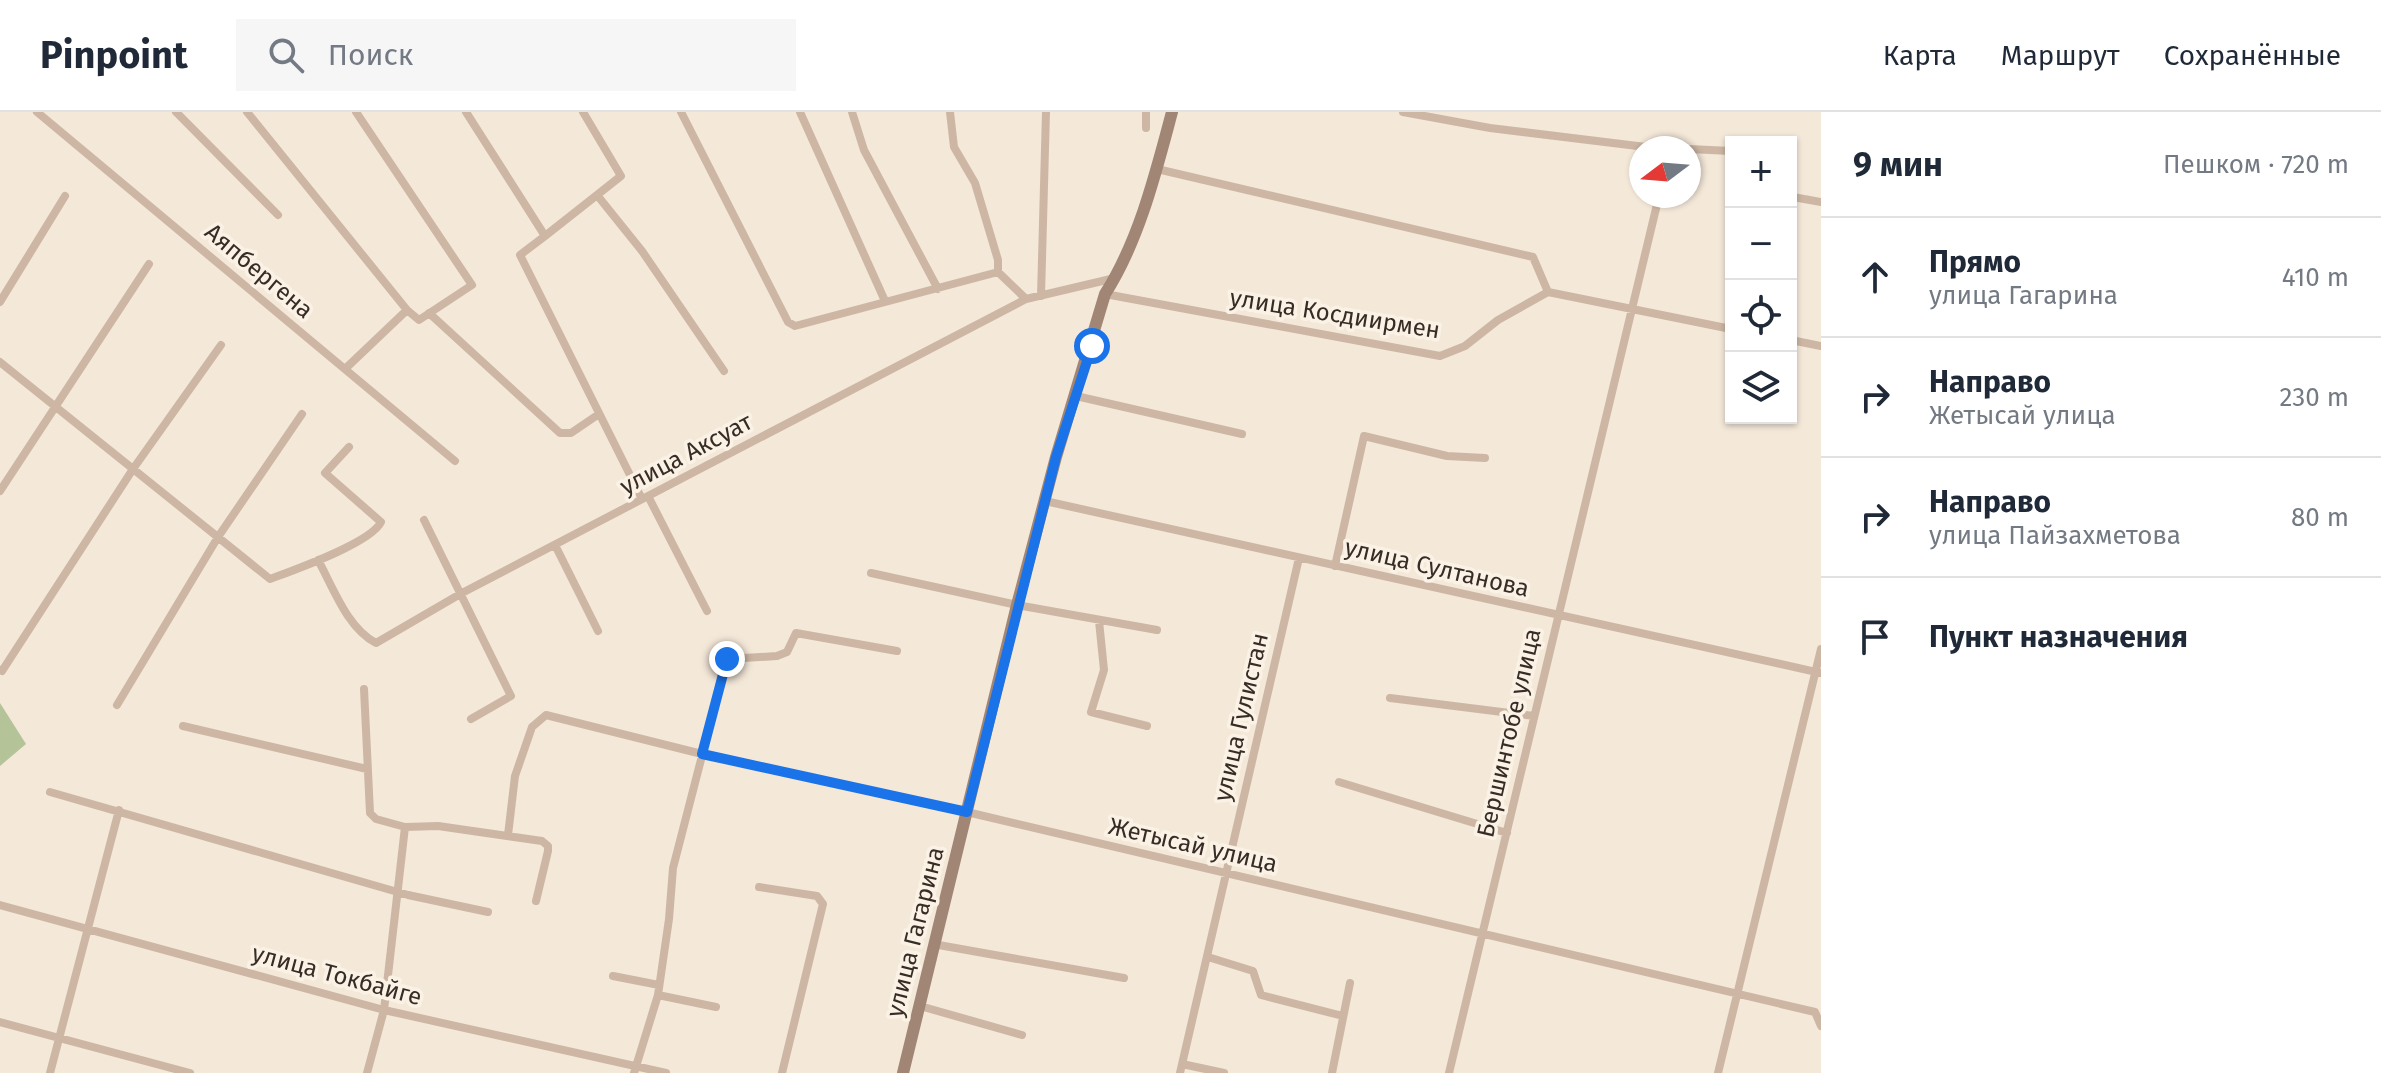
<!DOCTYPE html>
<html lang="ru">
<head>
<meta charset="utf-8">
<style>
	:root { --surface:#fff; --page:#f6f6f7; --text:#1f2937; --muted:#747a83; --line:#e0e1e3 }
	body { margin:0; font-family:"Fira Sans",sans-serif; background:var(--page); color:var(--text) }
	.controls { position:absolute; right:24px; top:24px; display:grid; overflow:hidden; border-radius:0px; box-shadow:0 2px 6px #0004 }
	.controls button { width:72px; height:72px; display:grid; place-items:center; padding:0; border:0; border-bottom:2px solid var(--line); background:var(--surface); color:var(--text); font:40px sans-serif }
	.compass { position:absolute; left:1629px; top:24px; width:72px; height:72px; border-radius:50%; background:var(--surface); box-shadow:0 2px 6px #0004; rotate:254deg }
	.stop { position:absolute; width:24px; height:24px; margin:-18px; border:6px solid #1a73e8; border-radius:50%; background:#fff }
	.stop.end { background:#1a73e8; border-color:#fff; box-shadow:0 2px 8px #0008 }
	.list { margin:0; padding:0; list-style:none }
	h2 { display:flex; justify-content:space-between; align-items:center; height:104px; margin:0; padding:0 32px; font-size:34px }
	h2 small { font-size:26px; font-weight:400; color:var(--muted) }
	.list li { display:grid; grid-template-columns:52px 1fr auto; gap:24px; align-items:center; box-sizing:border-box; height:120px; padding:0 32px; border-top:2px solid var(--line) }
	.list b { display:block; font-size:30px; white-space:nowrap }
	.list p { margin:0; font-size:26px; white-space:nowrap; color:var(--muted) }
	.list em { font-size:26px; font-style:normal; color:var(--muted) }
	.icon { flex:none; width:44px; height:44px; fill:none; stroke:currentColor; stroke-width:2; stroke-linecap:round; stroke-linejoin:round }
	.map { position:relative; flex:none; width:1821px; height:961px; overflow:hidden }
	header { display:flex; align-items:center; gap:48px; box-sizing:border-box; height:112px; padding:0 40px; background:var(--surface); border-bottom:2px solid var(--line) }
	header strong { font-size:38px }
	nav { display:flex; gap:44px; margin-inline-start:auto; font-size:28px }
	.search { width:560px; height:72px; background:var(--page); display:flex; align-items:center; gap:20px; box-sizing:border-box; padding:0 28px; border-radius:0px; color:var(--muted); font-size:30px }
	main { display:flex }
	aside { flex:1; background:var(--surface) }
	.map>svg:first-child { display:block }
	.green { fill:#b5c498 }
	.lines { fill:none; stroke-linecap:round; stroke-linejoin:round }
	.minor { stroke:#cdb7a4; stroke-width:8 }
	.secondary { stroke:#a18675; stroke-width:12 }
	.route { stroke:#1a73e8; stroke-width:10 }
	.labels { text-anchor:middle; stroke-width:7; stroke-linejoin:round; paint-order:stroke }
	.street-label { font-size:24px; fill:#382c26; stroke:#fbf2e6 }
</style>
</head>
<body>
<header>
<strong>Pinpoint</strong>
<div class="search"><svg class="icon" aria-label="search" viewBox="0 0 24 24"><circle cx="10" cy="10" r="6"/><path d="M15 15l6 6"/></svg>Поиск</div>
<nav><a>Карта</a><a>Маршрут</a><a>Сохранённые</a></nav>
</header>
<main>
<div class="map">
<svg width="1821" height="961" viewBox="0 0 1821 961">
	<rect width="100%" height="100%" fill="#f4e8d9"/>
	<path class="green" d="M0 591 26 632 0 654Z"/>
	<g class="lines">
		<path class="minor" d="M37 0 455 349
			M176 0 278 103
			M247 0 407 198 345 257
			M356 0 472 173 419 208 407 198
			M466 0 545 124 520 143 642 387
			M583 0 621 64 597 83 642 139 724 259
			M681 0 788 210 795 214 998 160
			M800 0 885 189
			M852 0 864 38 938 177
			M950 0 954 35 975 71 998 148V160L1026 187
			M1146 0V16
			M1403 0 1490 16 1654 36
			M1689 37 1731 39
			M1157 57 1533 145 1548 180
			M1793 85 1821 90
			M545 124 597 83
			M1105 182 1440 244 1465 234 1498 208 1548 180 1731 217
			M1041 184 1046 0
			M0 190 65 84
			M429 201 560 321H571L599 302
			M1791 228 1821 234
			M0 250 270 467C294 458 371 431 381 410L325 361 349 335
			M1076 284 1242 322
			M0 379 149 152
			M648 384 707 499
			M1045 389 1821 561
			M424 408 511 584 471 607
			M555 433 598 519
			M318 448C333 475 347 516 376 531L462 481 1026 187 1115 166
			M1335 454 1364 324 1447 344 1485 346
			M871 461 1017 493 1157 518
			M1099 509 1104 558 1091 600 1147 614
			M0 558 2 559 133 357 221 233
			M364 577 370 701 376 707 405 715 438 714 542 729 548 734V739L536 789
			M1390 586 1534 604
			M117 593 218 425 302 302
			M183 614 367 657
			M1339 670 1507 721
			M50 680 408 783 488 800
			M508 723 515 664 532 615 546 603 702 642 967 700 1815 900 1821 914
			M759 775 817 784 823 792 782 961
			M0 793 384 898 666 961
			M933 832 1124 866
			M1208 845 1253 859 1261 883 1343 904
			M613 864 659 873
			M658 883 716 895
			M920 894 1022 923
			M0 910 190 961
			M1182 952 1224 961
			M50 961 119 698
			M367 961 384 898 405 715
			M634 961 658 883 669 807 673 756 727 547 777 544 787 540 796 521 897 539
			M1180 961 1299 446
			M1332 961 1350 871
			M1449 961 1659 84
			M1718 961 1821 537"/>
		<path class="secondary" d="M903 961 1017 493 1056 345 1105 182C1139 129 1156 60 1172 0"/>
	</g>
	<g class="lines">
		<path class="route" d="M727 547 702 642 967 700 1056 345 1092 234"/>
	</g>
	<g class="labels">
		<g class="street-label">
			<text transform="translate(259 159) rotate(40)" y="8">Аяпбергена</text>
			<text transform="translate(1335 202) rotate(9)" y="8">улица Косдиирмен</text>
			<text transform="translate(686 342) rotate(-28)" y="8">улица Аксуат</text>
			<text transform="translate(1437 456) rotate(13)" y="8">улица Султанова</text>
			<text transform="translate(1241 605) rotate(-77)" y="8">улица Гулистан</text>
			<text transform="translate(1509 621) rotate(-77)" y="8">Бершинтобе улица</text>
			<text transform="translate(1193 733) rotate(13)" y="8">Жетысай улица</text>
			<text transform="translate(915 820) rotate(-76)" y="8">улица Гагарина</text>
			<text transform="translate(337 863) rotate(15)" y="8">улица Токбайге</text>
		</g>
	</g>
</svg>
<div class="controls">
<button>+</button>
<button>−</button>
<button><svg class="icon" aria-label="locate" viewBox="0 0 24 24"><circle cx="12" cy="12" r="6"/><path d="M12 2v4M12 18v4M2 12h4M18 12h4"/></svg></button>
<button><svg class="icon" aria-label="layers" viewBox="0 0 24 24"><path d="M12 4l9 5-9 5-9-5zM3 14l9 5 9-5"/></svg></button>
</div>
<svg class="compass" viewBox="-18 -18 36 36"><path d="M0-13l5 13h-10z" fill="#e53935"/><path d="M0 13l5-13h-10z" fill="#747a83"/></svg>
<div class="stop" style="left:1092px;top:234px"></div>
<div class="stop end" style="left:727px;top:547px"></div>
</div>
<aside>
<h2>9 мин<small>Пешком · 720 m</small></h2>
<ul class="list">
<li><svg class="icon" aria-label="ahead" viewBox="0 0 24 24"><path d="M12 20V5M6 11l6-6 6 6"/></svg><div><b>Прямо</b><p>улица Гагарина</p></div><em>410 m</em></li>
<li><svg class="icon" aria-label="right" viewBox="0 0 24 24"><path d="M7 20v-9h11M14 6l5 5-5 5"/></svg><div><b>Направо</b><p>Жетысай улица</p></div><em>230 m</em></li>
<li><svg class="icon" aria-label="right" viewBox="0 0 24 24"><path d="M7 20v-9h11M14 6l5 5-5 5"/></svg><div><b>Направо</b><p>улица Пайзахметова</p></div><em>80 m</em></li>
<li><svg class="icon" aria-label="arrive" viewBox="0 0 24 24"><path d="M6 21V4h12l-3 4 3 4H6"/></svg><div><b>Пункт назначения</b></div></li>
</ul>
</aside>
</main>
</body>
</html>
